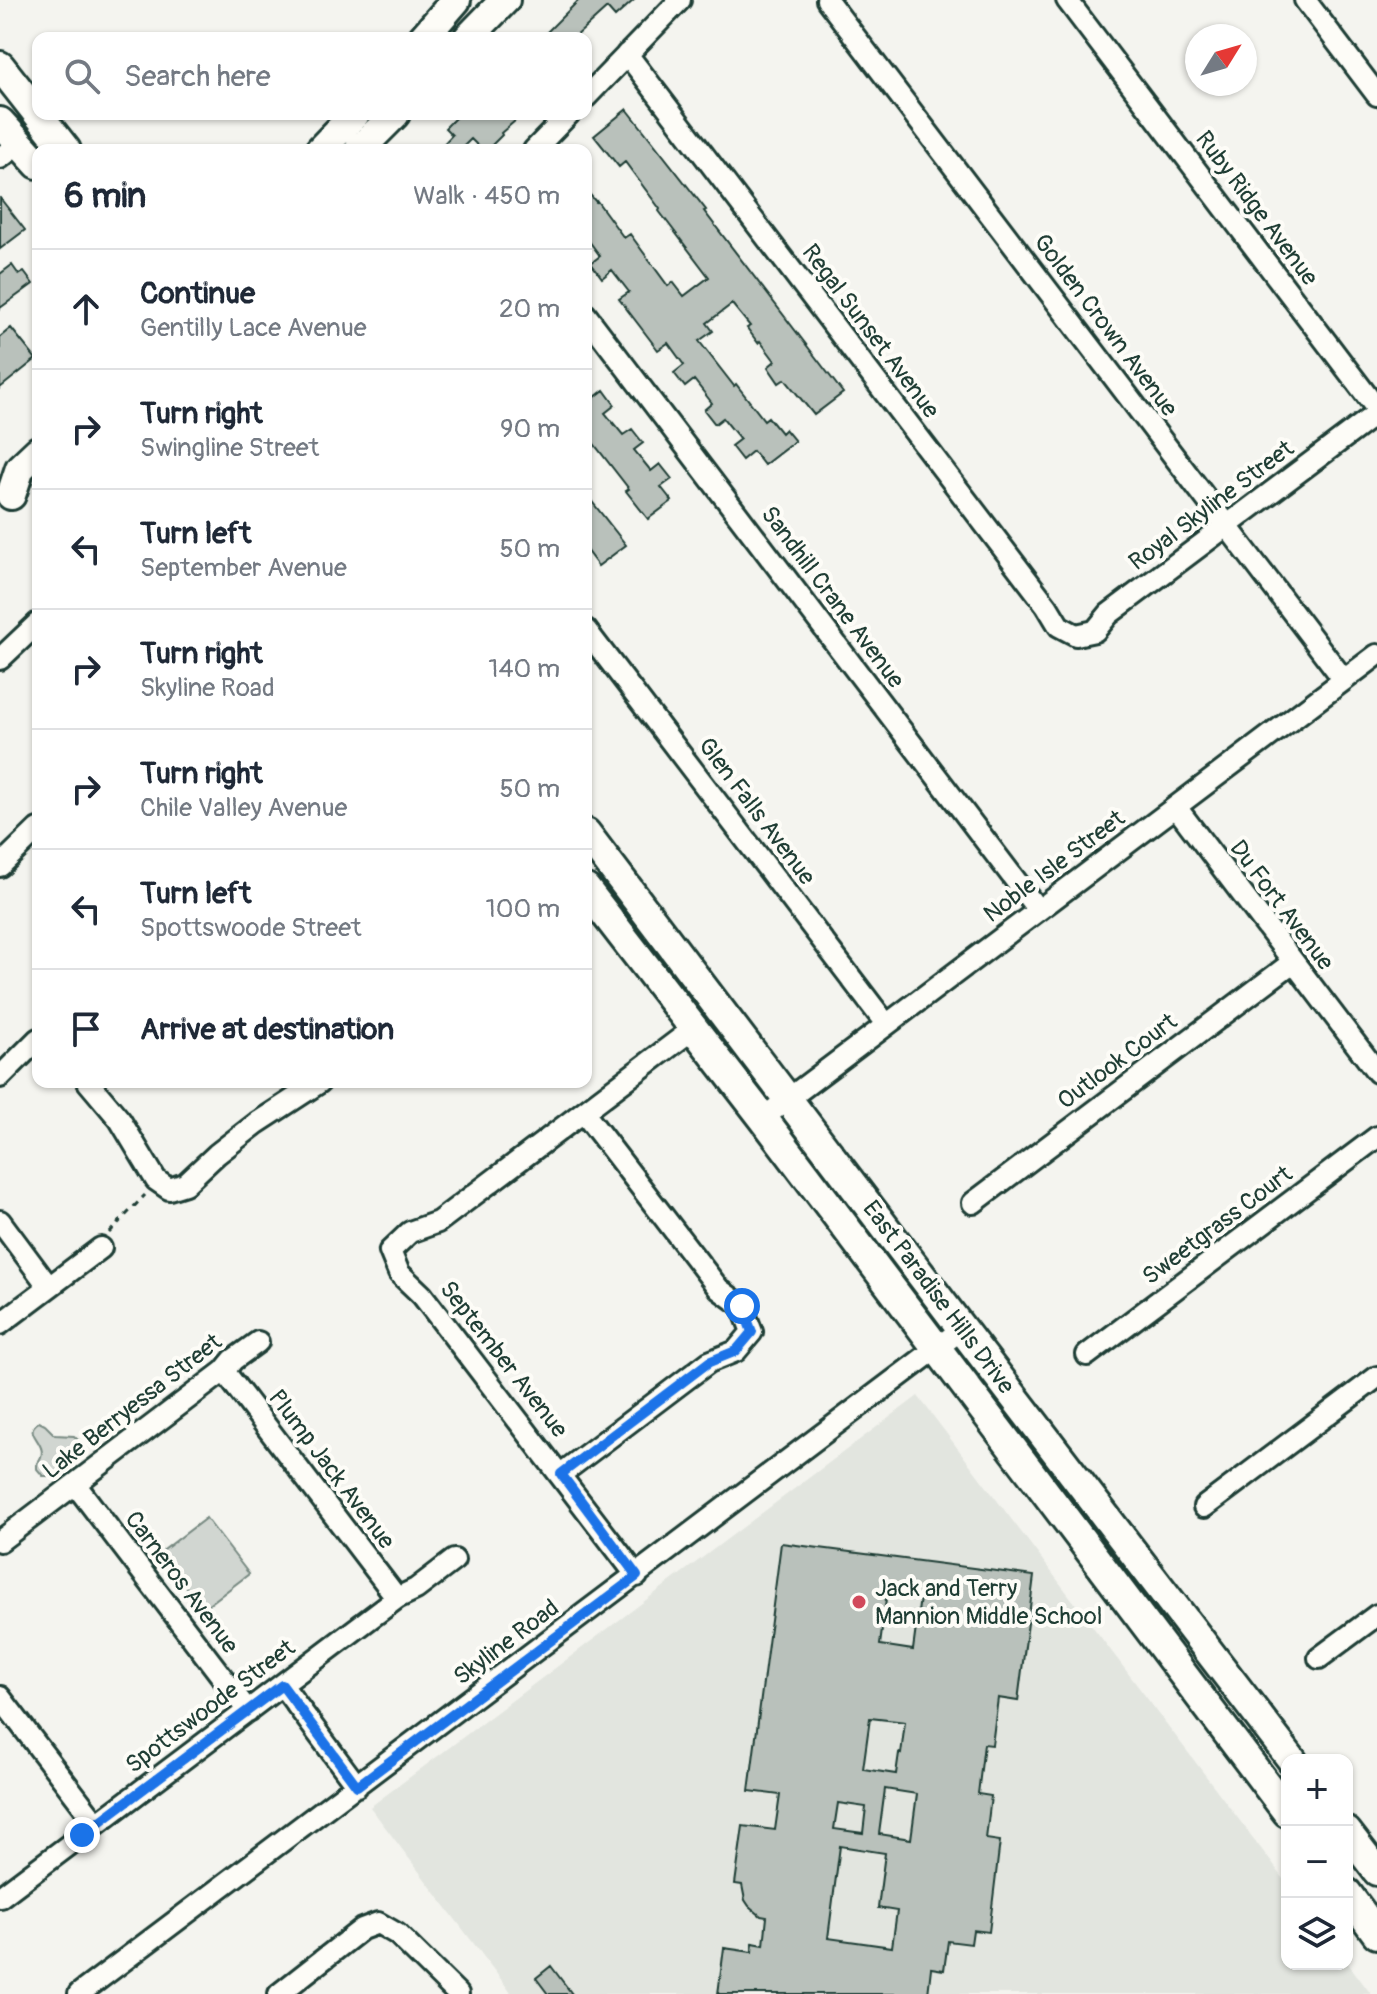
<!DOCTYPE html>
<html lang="en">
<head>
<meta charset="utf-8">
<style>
	:root { --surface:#fff; --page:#f2f2f3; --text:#1f2937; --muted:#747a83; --line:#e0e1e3 }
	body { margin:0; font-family:Pangolin,sans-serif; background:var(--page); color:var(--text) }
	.controls { position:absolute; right:24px; bottom:24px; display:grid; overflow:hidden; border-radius:16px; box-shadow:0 2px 6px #0004 }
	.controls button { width:72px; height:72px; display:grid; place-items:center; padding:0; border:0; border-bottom:2px solid var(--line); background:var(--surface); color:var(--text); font:40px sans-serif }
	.compass { position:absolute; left:1185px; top:24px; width:72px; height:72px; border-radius:50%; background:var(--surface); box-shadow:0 2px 6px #0004; rotate:53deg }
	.stop { position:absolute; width:24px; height:24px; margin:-18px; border:6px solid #1a73e8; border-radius:50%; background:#fff }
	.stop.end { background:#1a73e8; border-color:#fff; box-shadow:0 2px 8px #0008 }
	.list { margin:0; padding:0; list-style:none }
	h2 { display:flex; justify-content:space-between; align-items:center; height:104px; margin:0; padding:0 32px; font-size:34px }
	h2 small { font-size:26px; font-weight:400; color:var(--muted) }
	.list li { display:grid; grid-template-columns:52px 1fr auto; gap:24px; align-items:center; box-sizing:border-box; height:120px; padding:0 32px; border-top:2px solid var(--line) }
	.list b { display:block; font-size:30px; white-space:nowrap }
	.list p { margin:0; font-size:26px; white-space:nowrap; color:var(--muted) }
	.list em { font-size:26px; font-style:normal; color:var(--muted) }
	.icon { flex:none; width:44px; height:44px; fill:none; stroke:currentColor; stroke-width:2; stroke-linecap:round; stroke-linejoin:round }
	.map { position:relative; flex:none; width:1377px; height:1994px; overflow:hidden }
	.search { position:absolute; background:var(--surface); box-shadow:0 2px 6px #0004; left:32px; top:32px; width:560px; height:88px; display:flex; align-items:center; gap:20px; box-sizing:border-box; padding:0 28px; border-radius:16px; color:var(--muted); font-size:30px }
	.panel { position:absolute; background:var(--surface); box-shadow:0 2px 6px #0004; left:32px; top:144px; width:560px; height:944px; border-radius:16px }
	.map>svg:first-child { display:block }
	.built { fill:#e2e5df }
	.green { fill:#d1d6d1; stroke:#788a82; stroke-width:2 }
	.building { fill:#b9c1bb; stroke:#1f3d34; stroke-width:2; fill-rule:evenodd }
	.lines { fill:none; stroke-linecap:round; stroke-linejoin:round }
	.street-casing { stroke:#1f3d34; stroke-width:26 }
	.secondary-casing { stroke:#1f3d34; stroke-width:34 }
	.path { stroke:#1f3d34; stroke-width:3; stroke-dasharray:6 6; stroke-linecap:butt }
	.street { stroke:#fdfcf7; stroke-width:20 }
	.secondary { stroke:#fdfcf7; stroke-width:28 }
	.route { stroke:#1a73e8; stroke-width:10 }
	.poi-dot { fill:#d1495b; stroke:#fdfcf7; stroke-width:3 }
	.labels { text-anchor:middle; stroke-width:8; stroke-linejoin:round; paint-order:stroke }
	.street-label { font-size:24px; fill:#1f3d34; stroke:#fdfcf7 }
	.poi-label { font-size:24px; fill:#1f3d34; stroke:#fdfcf7; text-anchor:start }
</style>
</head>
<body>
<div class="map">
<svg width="1377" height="1994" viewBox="0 0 1377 1994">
	<rect width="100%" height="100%" fill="#f4f4ef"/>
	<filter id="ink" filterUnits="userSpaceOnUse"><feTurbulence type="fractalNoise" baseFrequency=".0125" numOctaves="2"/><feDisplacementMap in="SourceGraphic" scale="16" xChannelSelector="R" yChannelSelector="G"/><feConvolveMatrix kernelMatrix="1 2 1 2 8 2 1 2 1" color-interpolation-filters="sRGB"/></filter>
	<g filter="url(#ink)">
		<path class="built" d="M918 1396 1287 1883V1964H1347V1962L1371 1994H512L370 1807Z"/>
		<path class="green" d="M39 1422 45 1425 55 1435 74 1436 79 1441 77 1456 78 1459 57 1476H43L37 1469V1463C54 1444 19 1434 39 1422Z
			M206 1518 249 1574 203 1609 160 1553Z"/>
		<path class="building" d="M579 0H634L615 17 607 8 574 38H541Z
			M627 109 706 210 704 211 843 393 814 415 785 379 779 383 768 367 775 361 760 341 758 343 747 328 750 326 732 304 707 323 713 331 699 341 734 386 736 384 764 420 768 417 781 433 785 429 795 441 764 465 753 451 742 460 731 446 740 439 723 418 715 424 704 410 712 403 694 380 685 387 674 373 684 365 668 343 658 350 619 299 629 292 612 270 602 278 591 263 600 256 586 237V190L596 202 597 201 624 238 630 234 668 286 673 282 684 296 709 277 659 211 660 209 625 162 619 167 594 136Z
			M459 114H523L501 133 502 135 487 150H482L471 139 460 150H438L452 135 445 128Z
			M0 198 25 230 0 249Z
			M12 265 19 275 24 272 33 284 0 308V274Z
			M11 328 36 359 0 388V337Z
			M586 386 595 397 604 390 615 405 605 413 623 435 632 429 643 443 634 450 651 471 660 464 672 479 661 487 672 501 648 519 626 491 629 489 594 444 586 450Z
			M586 494 626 545 598 566 586 550Z
			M781 1543 1034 1576 1018 1701 998 1698 992 1745 984 1744 978 1794 991 1796 986 1839 1000 1841 989 1932 973 1930 971 1944 948 1941 944 1970 931 1968 928 1994H718L724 1948 752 1952 753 1943 764 1945 767 1917 761 1916 749 1906 745 1900 742 1885 735 1884 743 1826 775 1830 780 1795 749 1791ZM888 1584 921 1590 913 1650 880 1645ZM870 1718 905 1722 901 1754 899 1753 896 1774 863 1769ZM885 1789 917 1794 911 1839 879 1834ZM838 1803 866 1807 863 1833 834 1829ZM840 1846 885 1853 878 1908 897 1911 892 1947 828 1938Z
			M551 1966 572 1994H548L536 1978Z"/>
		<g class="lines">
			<g class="street-casing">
				<path id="street" d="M827 0 1344 680
					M1067 0 1377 409
					M1305 0 1377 95
					M627 54 1047 606 1059 626 1076 635 1095 631 1109 614 1377 413
					M586 97 680 0
					M534 150 569 114
					M0 158 20 143
					M586 315 1038 910
					M586 630 886 1024
					M0 659 38 623
					M1176 807 1377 1072
					M0 866 38 829
					M0 1077 38 1039
					M88 1082 120 1120 156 1180 169 1189 185 1184 217 1154 257 1123 320 1082
					M763 1118 1377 655
					M973 1203 1293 962
					M0 1221 49 1287
					M0 1324 101 1248
					M1087 1355 1377 1137
					M224 1371 397 1598
					M561 1474 709 1362 736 1351 752 1332 742 1306 719 1289 584 1113
					M75 1484 248 1711
					M1204 1507 1377 1377
					M0 1541 224 1371 233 1360 258 1342
					M637 1576 422 1295 399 1273 390 1251 410 1232 438 1222 693 1029
					M1319 1658 1377 1615
					M282 1685 357 1786
					M0 1697 97 1824
					M0 1897 397 1598 416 1589 454 1560
					M79 1994 962 1329
					M279 1994 362 1929 378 1923 397 1934 458 1994"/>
			</g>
			<g class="secondary-casing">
				<path id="secondary" d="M423 38 456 0
					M468 38 505 0
					M0 66 66 150
					M0 122 38 164
					M320 150 355 114
					M359 150 395 114
					M11 495 20 468 38 451
					M586 833 962 1329 1292 1760
					M586 889 763 1118 1287 1812
					M1347 1832 1377 1871
					M1347 1893 1377 1934"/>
			</g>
			<path class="path" d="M109 1233 145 1195"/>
			<use href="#street" class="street"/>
			<use href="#secondary" class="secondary"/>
		</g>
	</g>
	<g class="lines" filter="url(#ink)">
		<path class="route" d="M82 1835 282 1685 357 1786 637 1576 561 1474 709 1362 736 1351 752 1332 742 1306"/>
	</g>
	<circle class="poi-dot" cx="859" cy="1602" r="8"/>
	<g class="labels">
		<g class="street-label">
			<text transform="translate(1257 208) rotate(53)" y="8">Ruby Ridge Avenue</text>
			<text transform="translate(1106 325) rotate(53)" y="8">Golden Crown Avenue</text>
			<text transform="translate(871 331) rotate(53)" y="8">Regal Sunset Avenue</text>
			<text transform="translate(1211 505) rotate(-37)" y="8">Royal Skyline Street</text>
			<text transform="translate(833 597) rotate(53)" y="8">Sandhill Crane Avenue</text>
			<text transform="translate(757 811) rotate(53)" y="8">Glen Falls Avenue</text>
			<text transform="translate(1054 866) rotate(-37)" y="8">Noble Isle Street</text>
			<text transform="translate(1282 905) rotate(53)" y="8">Du Fort Avenue</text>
			<text transform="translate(1117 1061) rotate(-37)" y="8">Outlook Court</text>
			<text transform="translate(1217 1225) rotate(-37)" y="8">Sweetgrass Court</text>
			<text transform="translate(939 1297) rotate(53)" y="8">East Paradise Hills Drive</text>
			<text transform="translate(504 1359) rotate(52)" y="8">September Avenue</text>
			<text transform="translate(132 1406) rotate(-38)" y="8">Lake Berryessa Street</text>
			<text transform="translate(332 1469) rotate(53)" y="8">Plump Jack Avenue</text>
			<text transform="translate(182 1582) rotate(53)" y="8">Carneros Avenue</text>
			<text transform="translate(506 1642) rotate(-37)" y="8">Skyline Road</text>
			<text transform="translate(210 1706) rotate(-37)" y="8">Spottswoode Street</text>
		</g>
		<g class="poi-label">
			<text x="875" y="1596">Jack and Terry<tspan x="875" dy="28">Mannion Middle School</tspan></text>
		</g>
	</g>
</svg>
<div class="controls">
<button>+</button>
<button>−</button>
<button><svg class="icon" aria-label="layers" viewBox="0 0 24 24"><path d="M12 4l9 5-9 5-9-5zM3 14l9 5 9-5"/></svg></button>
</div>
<svg class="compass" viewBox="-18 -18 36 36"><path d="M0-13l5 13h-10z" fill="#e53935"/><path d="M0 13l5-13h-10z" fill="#747a83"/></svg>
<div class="stop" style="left:742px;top:1306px"></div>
<div class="stop end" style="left:82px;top:1835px"></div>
<div class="search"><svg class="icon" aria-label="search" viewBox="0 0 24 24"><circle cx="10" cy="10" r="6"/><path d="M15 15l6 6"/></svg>Search here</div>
<section class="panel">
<h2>6 min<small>Walk · 450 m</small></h2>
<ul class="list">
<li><svg class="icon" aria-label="ahead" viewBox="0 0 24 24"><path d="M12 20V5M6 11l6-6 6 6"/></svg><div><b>Continue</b><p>Gentilly Lace Avenue</p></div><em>20 m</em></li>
<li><svg class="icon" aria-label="right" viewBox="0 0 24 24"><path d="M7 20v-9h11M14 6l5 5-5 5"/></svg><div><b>Turn right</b><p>Swingline Street</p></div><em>90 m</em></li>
<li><svg class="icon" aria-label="left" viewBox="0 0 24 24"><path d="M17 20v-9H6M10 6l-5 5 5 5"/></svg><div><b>Turn left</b><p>September Avenue</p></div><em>50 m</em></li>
<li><svg class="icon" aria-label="right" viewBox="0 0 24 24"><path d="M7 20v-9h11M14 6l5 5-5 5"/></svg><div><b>Turn right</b><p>Skyline Road</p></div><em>140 m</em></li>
<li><svg class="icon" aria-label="right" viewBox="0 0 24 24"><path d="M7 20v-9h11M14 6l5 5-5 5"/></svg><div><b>Turn right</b><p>Chile Valley Avenue</p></div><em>50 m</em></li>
<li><svg class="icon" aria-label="left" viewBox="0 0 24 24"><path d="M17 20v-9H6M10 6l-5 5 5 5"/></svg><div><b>Turn left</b><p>Spottswoode Street</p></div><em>100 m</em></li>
<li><svg class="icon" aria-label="arrive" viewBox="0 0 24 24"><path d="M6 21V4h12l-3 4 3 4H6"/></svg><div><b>Arrive at destination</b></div></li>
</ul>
</section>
</div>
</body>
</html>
